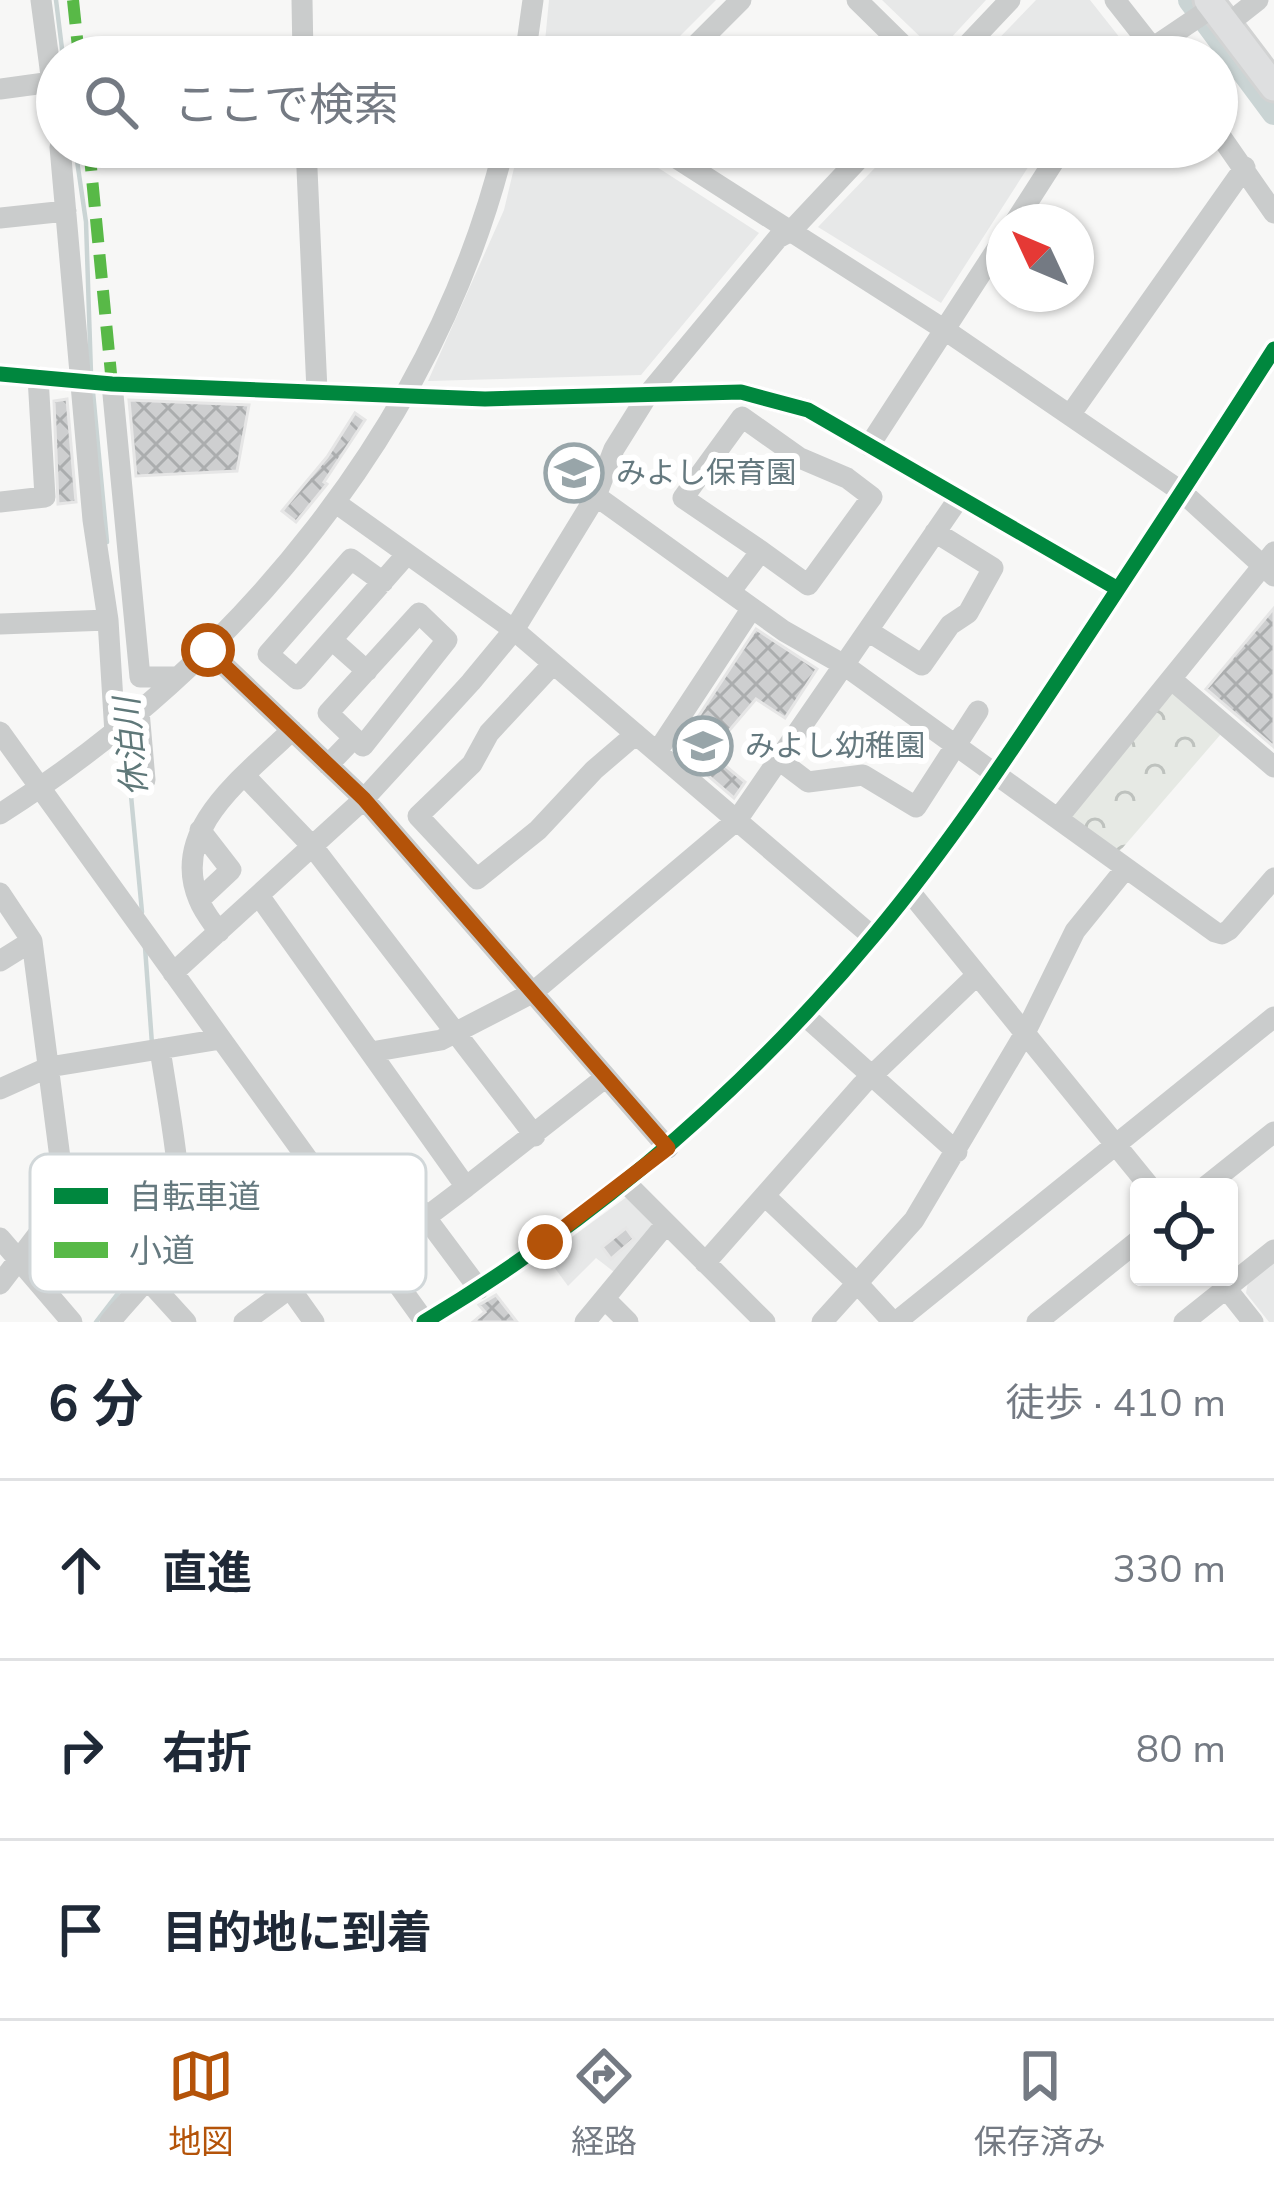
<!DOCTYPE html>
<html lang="ja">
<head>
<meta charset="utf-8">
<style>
	:root { --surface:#fff; --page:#f6f6f7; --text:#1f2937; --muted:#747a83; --line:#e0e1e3; --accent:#b45309 }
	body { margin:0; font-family:"Nunito Sans","Noto Sans JP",sans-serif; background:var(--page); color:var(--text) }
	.controls { position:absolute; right:36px; bottom:36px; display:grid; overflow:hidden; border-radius:12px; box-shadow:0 3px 9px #0004 }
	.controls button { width:108px; height:108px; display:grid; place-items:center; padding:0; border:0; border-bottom:3px solid var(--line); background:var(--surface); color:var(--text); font:60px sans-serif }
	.compass { position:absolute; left:986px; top:204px; width:108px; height:108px; border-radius:50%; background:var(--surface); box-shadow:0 3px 9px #0004; rotate:314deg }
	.stop { position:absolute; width:36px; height:36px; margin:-27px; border:9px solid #b45309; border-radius:50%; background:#fff }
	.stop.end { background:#b45309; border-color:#fff; box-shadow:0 3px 12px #0008 }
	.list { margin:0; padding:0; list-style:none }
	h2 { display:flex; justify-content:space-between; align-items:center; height:156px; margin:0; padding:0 48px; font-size:51px }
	h2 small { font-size:39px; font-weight:400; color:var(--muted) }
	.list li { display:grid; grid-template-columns:78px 1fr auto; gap:36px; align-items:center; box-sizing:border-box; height:180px; padding:0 48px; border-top:3px solid var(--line) }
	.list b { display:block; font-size:45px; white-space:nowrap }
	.list em { font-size:39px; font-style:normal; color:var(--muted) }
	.icon { flex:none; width:66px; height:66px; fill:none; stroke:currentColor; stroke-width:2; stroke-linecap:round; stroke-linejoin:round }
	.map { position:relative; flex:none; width:1274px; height:1322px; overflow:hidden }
	.search { position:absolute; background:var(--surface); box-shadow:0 3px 9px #0004; left:36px; right:36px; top:36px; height:132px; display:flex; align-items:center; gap:30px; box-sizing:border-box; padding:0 42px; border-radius:66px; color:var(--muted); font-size:45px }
	.sheet { height:696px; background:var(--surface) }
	nav { display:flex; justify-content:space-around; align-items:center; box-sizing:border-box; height:168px; border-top:3px solid var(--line); background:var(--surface); font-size:33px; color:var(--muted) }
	nav a { display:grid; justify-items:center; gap:6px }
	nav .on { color:var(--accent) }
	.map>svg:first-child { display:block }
	.built { fill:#e7e8e8 }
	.park { fill:url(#park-crowns) }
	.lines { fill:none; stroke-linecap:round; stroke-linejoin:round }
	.stream { stroke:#cad4d4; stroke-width:4.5 }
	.river { stroke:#cad4d4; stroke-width:24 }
	.building { fill:url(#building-cross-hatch); stroke:#e6e6e6; stroke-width:3 }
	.major-casing { stroke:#d2d3d3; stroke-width:33 }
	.minor { stroke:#cacccc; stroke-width:21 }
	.major { stroke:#dedfe0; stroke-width:27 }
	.quiet { stroke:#58b947; stroke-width:12; stroke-dasharray:24 12; stroke-linecap:butt }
	.cycleway-casing { stroke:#fff; stroke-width:22 }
	.cycleway { stroke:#00873e; stroke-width:15 }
	.route { stroke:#b45309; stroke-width:15 }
	.labels { text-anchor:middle; stroke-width:12; stroke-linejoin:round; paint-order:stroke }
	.poi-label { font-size:30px; fill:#65797f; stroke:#fff; text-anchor:start }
	.water-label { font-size:33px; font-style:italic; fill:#5f7879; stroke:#fff }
	.key { fill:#fff; stroke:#d1d7d9; stroke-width:3 }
	.key-label { font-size:33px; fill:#65797f }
</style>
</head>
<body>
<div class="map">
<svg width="1274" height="1322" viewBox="0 0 1274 1322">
	<defs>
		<pattern id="park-crowns" width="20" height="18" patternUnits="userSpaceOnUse" patternTransform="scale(3)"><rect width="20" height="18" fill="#e6e9e4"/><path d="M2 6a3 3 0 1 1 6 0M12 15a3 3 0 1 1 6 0" fill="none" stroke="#bec2be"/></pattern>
		<pattern id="building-cross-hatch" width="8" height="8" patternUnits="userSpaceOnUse" patternTransform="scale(3)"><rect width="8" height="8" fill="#cecfd0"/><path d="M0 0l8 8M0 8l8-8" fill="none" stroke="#abadae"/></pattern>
	</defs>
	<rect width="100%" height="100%" fill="#f7f7f6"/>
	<path class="built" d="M549 0H716L659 57H552L544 52Z
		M882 0H986L937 53Z
		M1036 0H1090L1124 43 1106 57H981Z
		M519 147H626L759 233 641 375 428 381 504 210Z
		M895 147H1041L941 303 818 227Z
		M628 1196 658 1222 618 1275 596 1258 568 1286 546 1256Z
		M1274 1261V1322H1269L1246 1293 1248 1282Z"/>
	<path class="park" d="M1171 679 1227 727 1113 859 1058 818Z"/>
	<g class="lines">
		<path class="stream" d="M56 0 63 57
			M75 147 86 222 91 374
			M93 392 107 542
			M125 732 142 912
			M145 947 152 1044
			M96 1322 169 1227"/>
		<path class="river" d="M1190 0 1274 113"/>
	</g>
	<path class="building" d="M67 399 76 502 58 504 54 401Z
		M129 400 249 405 237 471 136 476Z
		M355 413 365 420 324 482 327 484 296 522 282 511 327 457Z
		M1274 608V747L1206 689Z
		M756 629 817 669 785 718 756 699 710 753 745 782 734 798 677 749Z
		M626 1228 634 1239 611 1259 602 1247Z
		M496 1295 517 1322H473L485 1312 479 1305Z"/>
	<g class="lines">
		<g class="major-casing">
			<path id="major" d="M1208 0 1274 87"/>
		</g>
		<path class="minor" d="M41 0 57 121
			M302 0 303 57
			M857 0 915 57
			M1115 0 1159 56
			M1225 26 1258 0
			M525 57 533 0
			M684 57 741 0
			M956 57 1010 0
			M1139 57 1213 7
			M0 89 52 82
			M1217 131 1274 213
			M60 147 93 520 108 620 115 734
			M306 147 317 391
			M659 147 945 330 1182 492 1274 576
			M0 218 66 211
			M1015 222 1063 147
			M0 374 112 384 485 399 741 392 808 410 1118 589
			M112 384 140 677H178
			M1070 415 1245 167
			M869 446 1004 238
			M596 496 784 631 844 665 1215 932 1222 934 1229 930 1274 878
			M0 502 45 497 38 377
			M336 503 514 630 873 937
			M383 582 351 559 268 654 297 679 407 554
			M730 592 761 551 683 498 742 417 800 458 847 478 872 497 808 585 761 551
			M0 624 108 620
			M868 631 922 665 950 625 968 613 993 568 935 532
			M332 640 367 671
			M208 650 364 799 668 1148
			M553 664 489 733 472 764 418 816 477 879 538 830 594 770 636 734
			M1171 679 1274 767
			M139 711 145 780
			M0 732 425 1322
			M657 752 752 608
			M779 760 808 782 863 775 916 807 978 711
			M328 765 354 738 328 713 419 613 447 640 363 746 354 738
			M245 776 313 847 535 1136
			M0 814C239 661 435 426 504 147
			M1058 818 1274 552
			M910 892 1150 1187
			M0 893 32 941 64 1189 48 1221 0 1284
			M260 897 466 1187 606 1077
			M199 900 231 870 200 830
			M219 932C212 922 203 911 199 900 168 828 248 774 292 730
			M0 961 32 941
			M173 973 364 799 471 682 514 630 596 496 614 449 649 393 778 238 791 231 870 147
			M804 1015 957 1152
			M371 1052 441 1040 532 993 737 820 959 498
			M0 1089 49 1067 221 1039
			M626 1183 765 1322
			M1205 1187 1274 1132
			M409 1195 479 1289
			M765 1196 859 1285 893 1322
			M62 1199 175 1198 252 1235 314 1322
			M425 1218 466 1187
			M252 1235 327 1187
			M0 1238 72 1322
			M201 1260 239 1229
			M705 1263 862 1085 977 975
			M145 1277 186 1322
			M1226 1288 1253 1322
			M607 1301 628 1322
			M110 1322C129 1298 168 1261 178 1234 188 1206 165 1084 160 1049
			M244 1322 290 1288
			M424 1322C596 1219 748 1088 876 933 946 849 1006 759 1066 668 1136 562 1206 456 1274 349
			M585 1322 666 1224
			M822 1322 914 1220 1025 1033 1075 931 1126 868
			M896 1322 1274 1017
			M1037 1322 1139 1240
			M1184 1322 1274 1250"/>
		<use href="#major" class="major"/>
		<path class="quiet" d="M73 0 79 57
			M89 147 112 384"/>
		<g class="cycleway-casing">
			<path id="cycleway" d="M0 374 112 384 485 399 741 392 808 410 1118 589
				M424 1322C596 1219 748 1088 876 933 946 849 1006 759 1066 668 1136 562 1206 456 1274 349"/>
		</g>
		<use href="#cycleway" class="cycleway"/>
	</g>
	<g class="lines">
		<path class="route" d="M208 650 364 799 668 1148 545 1242"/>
	</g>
	<defs>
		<g id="school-ring" transform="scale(3)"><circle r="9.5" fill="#fff" stroke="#98a5a9" stroke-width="1.5"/><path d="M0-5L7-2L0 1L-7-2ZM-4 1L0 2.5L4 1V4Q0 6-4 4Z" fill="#98a5a9"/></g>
	</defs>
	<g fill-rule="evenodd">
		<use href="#school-ring" x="574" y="473"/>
		<use href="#school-ring" x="703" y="746"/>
	</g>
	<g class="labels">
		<g class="poi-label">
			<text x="616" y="483">みよし保育園</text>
			<text x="745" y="756">みよし幼稚園</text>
		</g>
		<g class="water-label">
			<text transform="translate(130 747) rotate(-95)" y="12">休泊川</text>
		</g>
	</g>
	<rect x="30" y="1154" width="396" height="138" rx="18" class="key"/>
	<rect x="54" y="1188" width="54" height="16" fill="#00873e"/>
	<rect x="54" y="1242" width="54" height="16" fill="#58b947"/>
	<g class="key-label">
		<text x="129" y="1208">自転車道</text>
		<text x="129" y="1262">小道</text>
	</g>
</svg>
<div class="controls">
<button><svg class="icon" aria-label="locate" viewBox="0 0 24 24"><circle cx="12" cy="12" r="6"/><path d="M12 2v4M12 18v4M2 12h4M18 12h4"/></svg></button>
</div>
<svg class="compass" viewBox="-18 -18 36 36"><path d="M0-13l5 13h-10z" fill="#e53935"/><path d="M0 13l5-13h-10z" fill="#747a83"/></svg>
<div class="stop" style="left:208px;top:650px"></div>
<div class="stop end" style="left:545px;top:1242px"></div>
<div class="search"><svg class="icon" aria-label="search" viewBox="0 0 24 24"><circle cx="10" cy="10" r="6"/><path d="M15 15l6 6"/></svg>ここで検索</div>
</div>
<section class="sheet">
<h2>6 分<small>徒歩 · 410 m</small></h2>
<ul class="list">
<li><svg class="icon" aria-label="ahead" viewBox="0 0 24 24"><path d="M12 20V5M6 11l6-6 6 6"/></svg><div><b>直進</b></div><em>330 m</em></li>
<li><svg class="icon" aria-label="right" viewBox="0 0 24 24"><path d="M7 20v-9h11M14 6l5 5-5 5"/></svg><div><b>右折</b></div><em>80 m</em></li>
<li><svg class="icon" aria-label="arrive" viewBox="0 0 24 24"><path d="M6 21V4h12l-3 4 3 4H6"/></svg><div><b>目的地に到着</b></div></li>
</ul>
</section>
<nav>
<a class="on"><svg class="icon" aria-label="map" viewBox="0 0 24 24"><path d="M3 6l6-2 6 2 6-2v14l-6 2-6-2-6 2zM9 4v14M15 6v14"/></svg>地図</a>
<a><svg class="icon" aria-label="directions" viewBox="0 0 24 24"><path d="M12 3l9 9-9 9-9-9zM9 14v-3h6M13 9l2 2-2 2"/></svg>経路</a>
<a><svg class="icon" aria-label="saved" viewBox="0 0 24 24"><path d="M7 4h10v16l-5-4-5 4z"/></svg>保存済み</a>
</nav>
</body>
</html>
